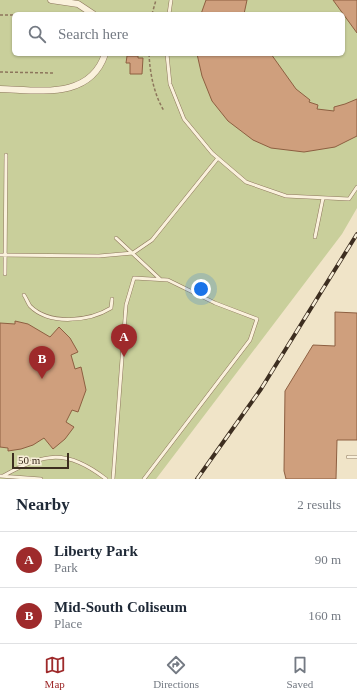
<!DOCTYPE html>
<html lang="en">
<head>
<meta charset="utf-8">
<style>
	:root { --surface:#fff; --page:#f2f2f3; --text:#1f2937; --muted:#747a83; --line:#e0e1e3; --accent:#9e2a2b }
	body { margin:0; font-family:Georgia,serif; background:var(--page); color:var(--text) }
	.scale { position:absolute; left:12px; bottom:10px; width:57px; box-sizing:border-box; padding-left:4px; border:2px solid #3d2e20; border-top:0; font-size:11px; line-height:14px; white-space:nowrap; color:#3d2e20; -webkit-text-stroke:3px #f7eed8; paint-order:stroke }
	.you { position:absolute; left:201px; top:289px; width:14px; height:14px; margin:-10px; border:3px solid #fff; border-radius:50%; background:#1a73e8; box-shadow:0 0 0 6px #1a73e833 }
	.badge { display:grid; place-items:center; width:26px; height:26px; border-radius:50%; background:var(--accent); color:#fff; font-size:13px; font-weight:700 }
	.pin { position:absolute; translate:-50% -33px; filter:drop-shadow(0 1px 2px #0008) }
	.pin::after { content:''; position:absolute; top:21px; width:14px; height:12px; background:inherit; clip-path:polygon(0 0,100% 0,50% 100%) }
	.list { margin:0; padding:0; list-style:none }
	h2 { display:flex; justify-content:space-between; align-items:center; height:52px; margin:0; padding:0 16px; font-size:17px }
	h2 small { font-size:13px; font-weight:400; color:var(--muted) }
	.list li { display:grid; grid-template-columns:26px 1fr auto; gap:12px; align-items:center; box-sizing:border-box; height:56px; padding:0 16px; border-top:1px solid var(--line) }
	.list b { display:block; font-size:15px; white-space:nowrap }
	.list p { margin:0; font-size:13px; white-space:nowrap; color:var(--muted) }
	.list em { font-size:13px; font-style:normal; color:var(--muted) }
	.icon { flex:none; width:22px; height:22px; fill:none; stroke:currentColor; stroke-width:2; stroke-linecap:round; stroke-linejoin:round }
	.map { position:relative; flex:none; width:357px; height:479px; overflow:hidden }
	.search { position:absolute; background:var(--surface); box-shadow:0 1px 3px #0004; left:12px; right:12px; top:12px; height:44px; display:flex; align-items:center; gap:10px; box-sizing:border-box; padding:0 14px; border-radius:6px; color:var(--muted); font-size:15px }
	.sheet { height:164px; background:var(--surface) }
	nav { display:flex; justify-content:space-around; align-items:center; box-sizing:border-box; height:56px; border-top:1px solid var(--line); background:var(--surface); font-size:11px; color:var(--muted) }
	nav a { display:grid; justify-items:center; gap:2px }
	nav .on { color:var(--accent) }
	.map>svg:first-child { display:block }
	.green { fill:#c9cf9b; fill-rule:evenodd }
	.building { fill:#cf9f7d; stroke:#8d5f41 }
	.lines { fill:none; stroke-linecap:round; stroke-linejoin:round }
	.lane-casing { stroke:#8d765c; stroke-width:4 }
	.street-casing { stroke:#8d765c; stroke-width:7 }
	.path { stroke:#8d765c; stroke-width:1.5; stroke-dasharray:3 2; stroke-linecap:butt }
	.lane { stroke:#faf1dc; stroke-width:3 }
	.street { stroke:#faf1dc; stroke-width:6 }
	.rail-casing { stroke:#3d2e20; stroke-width:4 }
	.rail { stroke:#f7eed8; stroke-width:2.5; stroke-dasharray:8; stroke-linecap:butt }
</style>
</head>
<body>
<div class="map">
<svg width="357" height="479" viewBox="0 0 357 479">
	<rect width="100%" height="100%" fill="#f0e4c8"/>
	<path class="green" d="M0 0H357V208L342 234 156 479H0ZM14 14H343V54H14Z"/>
	<path class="building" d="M206 0H247L244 14H201Z
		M333 0H357V33Z
		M197 54H271L296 89 310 100 309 102 318 105 317 109 334 111V107L345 104 357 99V136L335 147 304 152 271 148 253 140 228 121 212 101 202 76Z
		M127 56H138V58H143L142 74H130V63H126Z
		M335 312 357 313V440H337L336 479H286L284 471 285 391 313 345 335 346Z
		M15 321 28 324 50 337 59 327 70 338 78 352 71 355 75 369 81 367 86 390 78 412 72 410 66 422 74 427 65 439 53 449 44 438 33 445 21 449 8 451V448L0 447V323L15 324Z"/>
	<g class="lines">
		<g class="lane-casing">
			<path id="lane" d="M169 14 171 0
				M167 54 170 84 184 119 212 153 246 182 286 196 349 199 357 187
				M315 237 323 198
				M116 238 160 279
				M0 255 99 256 133 253 152 240 218 158
				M5 274 6 155
				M24 295C26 298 28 303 30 306 50 326 90 321 111 308L112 299
				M348 457H357
				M0 476 41 479
				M3 476C45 453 66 448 106 479
				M113 479 126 305 134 278 168 280 215 303 257 319 250 340 144 479"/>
		</g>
		<g class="street-casing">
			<path id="street" d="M51 0 78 4 93 14
				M0 89C39 90 90 100 105 54"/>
		</g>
		<path class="path" d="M152 14 156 0
			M0 15H14
			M149 54C150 74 154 94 164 111
			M0 72 53 73"/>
		<use href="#lane" class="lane"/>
		<use href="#street" class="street"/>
		<g class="rail-casing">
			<path id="rail" d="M197 479 261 389 357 234"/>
		</g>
		<use href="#rail" class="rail"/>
	</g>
</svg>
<div class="scale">50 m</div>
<div class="you"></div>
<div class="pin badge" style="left:124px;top:357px">A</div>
<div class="pin badge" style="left:42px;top:379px">B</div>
<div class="search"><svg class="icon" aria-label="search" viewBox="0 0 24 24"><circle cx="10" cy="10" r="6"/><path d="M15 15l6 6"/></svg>Search here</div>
</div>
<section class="sheet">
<h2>Nearby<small>2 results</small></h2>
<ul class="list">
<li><span class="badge">A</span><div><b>Liberty Park</b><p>Park</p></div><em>90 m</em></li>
<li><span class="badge">B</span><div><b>Mid-South Coliseum</b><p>Place</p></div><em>160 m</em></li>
</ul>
</section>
<nav>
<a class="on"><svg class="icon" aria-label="map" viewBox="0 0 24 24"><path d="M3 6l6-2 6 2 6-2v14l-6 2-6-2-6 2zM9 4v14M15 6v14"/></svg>Map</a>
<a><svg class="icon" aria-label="directions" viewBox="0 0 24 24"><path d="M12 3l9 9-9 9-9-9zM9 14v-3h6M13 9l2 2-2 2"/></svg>Directions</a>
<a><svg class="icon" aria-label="saved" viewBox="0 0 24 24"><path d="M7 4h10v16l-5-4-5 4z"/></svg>Saved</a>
</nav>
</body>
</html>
